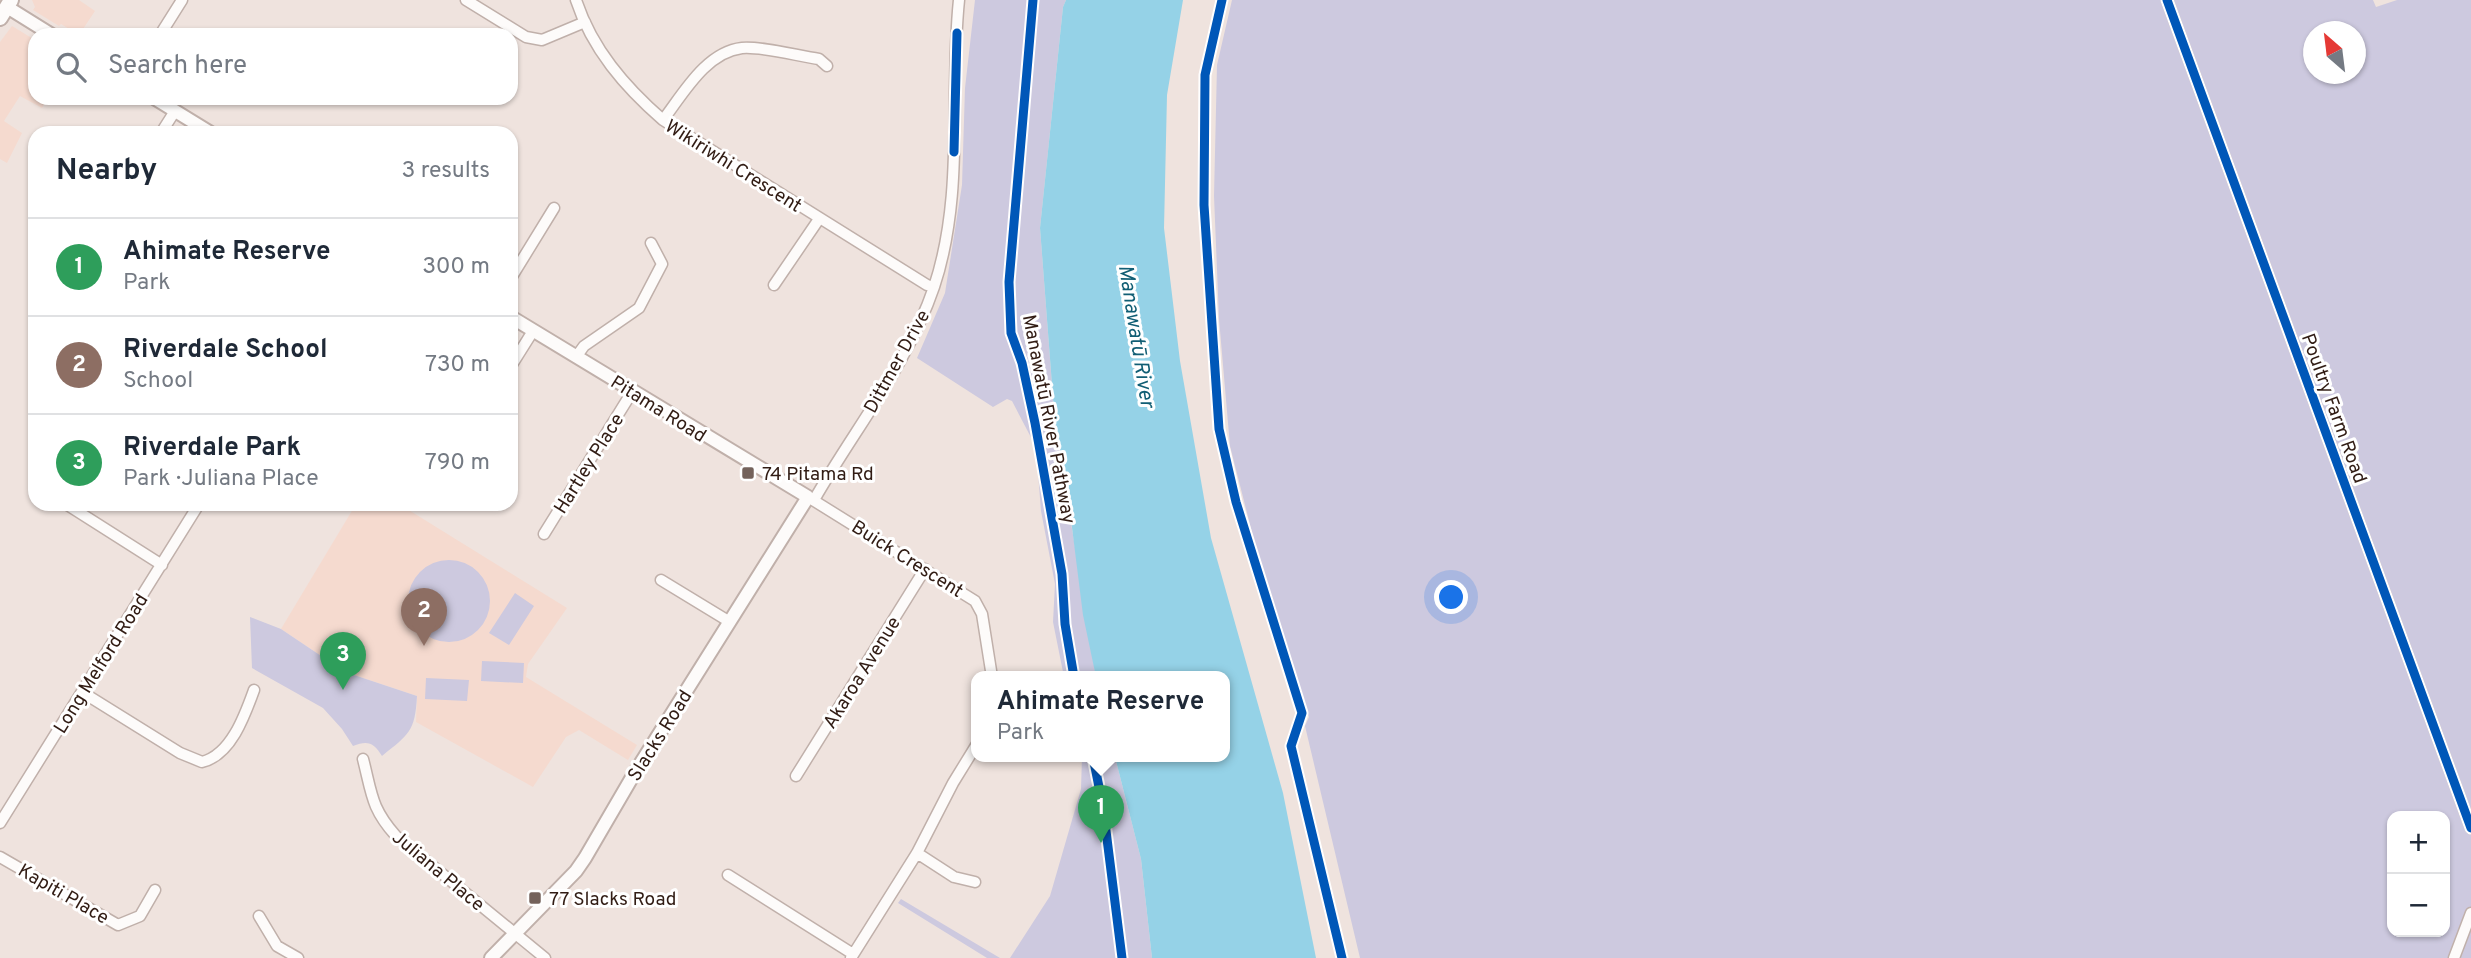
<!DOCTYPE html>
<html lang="en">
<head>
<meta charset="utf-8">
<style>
	:root { --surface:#fff; --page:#f2f2f3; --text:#1f2937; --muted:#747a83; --line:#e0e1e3; --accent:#7c3aed }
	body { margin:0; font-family:Overpass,sans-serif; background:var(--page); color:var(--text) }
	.controls { position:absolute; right:21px; bottom:21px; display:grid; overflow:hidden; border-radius:14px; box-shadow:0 2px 5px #0004 }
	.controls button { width:63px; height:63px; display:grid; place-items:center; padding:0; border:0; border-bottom:2px solid var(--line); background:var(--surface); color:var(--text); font:35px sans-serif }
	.compass { position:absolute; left:2303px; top:21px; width:63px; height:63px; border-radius:50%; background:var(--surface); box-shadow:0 2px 5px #0004; rotate:332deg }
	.you { position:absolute; left:1452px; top:598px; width:24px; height:24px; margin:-18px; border:5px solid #fff; border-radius:50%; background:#1a73e8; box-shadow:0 0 0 10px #1a73e833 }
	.badge { display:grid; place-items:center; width:46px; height:46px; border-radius:50%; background:var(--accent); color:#fff; font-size:23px; font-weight:700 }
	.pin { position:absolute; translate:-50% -58px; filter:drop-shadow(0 2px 4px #0008) }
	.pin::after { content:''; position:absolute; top:37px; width:24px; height:21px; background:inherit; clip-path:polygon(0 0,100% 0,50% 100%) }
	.popup { position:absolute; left:971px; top:671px; width:259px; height:91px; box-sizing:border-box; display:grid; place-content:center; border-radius:14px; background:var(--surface); filter:drop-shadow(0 2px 5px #0005); font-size:23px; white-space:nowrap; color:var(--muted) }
	.popup b { font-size:26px; color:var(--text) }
	.popup::after { content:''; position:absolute; left:50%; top:100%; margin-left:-14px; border:14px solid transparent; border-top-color:var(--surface) }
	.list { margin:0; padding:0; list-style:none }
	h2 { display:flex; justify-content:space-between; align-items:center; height:91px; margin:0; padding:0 28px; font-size:30px }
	h2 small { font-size:23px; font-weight:400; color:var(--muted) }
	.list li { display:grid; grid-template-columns:46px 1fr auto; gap:21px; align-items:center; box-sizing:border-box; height:98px; padding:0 28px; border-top:2px solid var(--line) }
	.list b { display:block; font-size:26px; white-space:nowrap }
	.list p { margin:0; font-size:23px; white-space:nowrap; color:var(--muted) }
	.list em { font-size:23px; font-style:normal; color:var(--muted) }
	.icon { flex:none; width:38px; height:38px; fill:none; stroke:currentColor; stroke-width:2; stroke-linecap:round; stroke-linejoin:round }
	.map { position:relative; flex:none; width:2471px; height:958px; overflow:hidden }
	.search { position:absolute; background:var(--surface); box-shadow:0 2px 5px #0004; left:28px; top:28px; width:490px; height:77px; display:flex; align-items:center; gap:18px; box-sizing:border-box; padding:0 24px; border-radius:21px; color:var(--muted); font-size:26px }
	.panel { position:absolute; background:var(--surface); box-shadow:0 2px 5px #0004; left:28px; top:126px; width:490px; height:385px; border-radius:21px }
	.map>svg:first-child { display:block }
	.built { fill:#f5dacf }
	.green { fill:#cdc9df; fill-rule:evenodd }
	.water { fill:#95d2e7 }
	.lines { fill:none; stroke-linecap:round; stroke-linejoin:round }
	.minor-casing { stroke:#c0b0aa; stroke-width:13 }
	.tertiary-casing { stroke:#c0b0aa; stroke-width:16 }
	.secondary-casing { stroke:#c0b0aa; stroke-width:18 }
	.minor { stroke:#fdfbfa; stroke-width:10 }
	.tertiary { stroke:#fdfbfa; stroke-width:12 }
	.secondary { stroke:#fdfbfa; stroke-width:14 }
	.cycleway-casing { stroke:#fff; stroke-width:13 }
	.cycleway { stroke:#0057b8; stroke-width:9 }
	.poi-dot { fill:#74625b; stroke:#fff; stroke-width:2.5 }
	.labels { text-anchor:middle; stroke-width:6; stroke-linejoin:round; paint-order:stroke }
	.street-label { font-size:19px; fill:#311c14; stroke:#fff }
	.poi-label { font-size:19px; fill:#311c14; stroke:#fff; text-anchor:start }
	.water-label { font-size:21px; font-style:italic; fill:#115e74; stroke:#fff }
</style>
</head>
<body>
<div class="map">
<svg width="2471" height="958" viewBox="0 0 2471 958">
	<rect width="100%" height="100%" fill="#efe3de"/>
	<path class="built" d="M32 0H79L95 11 79 35 61 24 59 26 33 10 35 7Z
		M12 26 35 40V98H48L42 108 20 96 4 121 22 133 7 163 0 159V42Z
		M356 504H399L567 608 528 664 526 677 637 745 628 760 579 730 566 737 533 787 416 722 417 696 345 672 281 629Z"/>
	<path class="green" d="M975 0H1066L1063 7 1040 228 1055 424 1096 677H1064L1053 622 1055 584 1041 511 1036 447 1012 401 1007 399 993 407 917 358 945 293 962 185 965 88Z
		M1232 0H2373L2376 7 2397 0H2471V958H1360L1305 726 1309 717 1258 556 1230 446 1219 319 1214 196 1217 65ZM2314 32H2356V74H2314ZM2392 816H2445V932H2392Z
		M408 601a41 41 0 1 1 82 0a41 41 0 1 1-82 0Z
		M515 593 534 606 509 645 489 633Z
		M250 617 281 629 345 672 417 696C415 732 409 734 382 756 374 743 368 740 353 746L342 729 323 708 252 668Z
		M482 661 524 663 523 683 481 681Z
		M426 678 469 680 467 701 425 699Z
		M1082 757H1115L1141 859 1152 958H1010L1050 896 1081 789Z
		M901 899 1000 958H987L898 903Z"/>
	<path class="water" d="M1066 0H1183L1167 95 1164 228 1180 361 1211 538 1283 793 1316 958H1152L1141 859 1115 757H1225V677H1096L1083 615 1066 480 1055 424 1040 228 1063 7Z"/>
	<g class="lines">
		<g class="minor-casing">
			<path id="minor" d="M466 0 526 37 542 40 585 22
				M576 0C592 49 625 87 663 120L927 285 934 287
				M2167 0 2471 828
				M160 35 182 0
				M663 120C683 94 706 52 742 48 761 46 798 56 819 59L827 66
				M161 133 175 111
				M511 278 554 208
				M774 285 819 219
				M576 357 584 346 639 308 662 264 651 243
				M511 366 533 331
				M808 497 975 601 982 614 992 677
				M814 500C854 430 908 364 934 287 965 194 949 95 959 0
				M66 504 162 565
				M544 534 632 392
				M661 580 730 622
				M82 692 180 753 202 762C231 755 245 715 254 690
				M363 759C372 794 371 808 396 836L545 958
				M796 776 925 569
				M0 823 199 504
				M917 853 954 877 975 882
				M0 857 118 925 140 916 155 890
				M728 875 853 954
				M259 916 277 946 298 958
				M851 958 917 853 953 783 977 744
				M2454 958 2471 913"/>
		</g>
		<g class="tertiary-casing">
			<path id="tertiary" d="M7 7 52 35
				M154 98 211 133
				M491 958 576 871 585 858 634 774 808 497 511 317"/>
		</g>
		<g class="secondary-casing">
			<path id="secondary" d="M0 18 11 0"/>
		</g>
		<use href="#minor" class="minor"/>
		<use href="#tertiary" class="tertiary"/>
		<use href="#secondary" class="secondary"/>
		<g class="cycleway-casing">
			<path id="cycleway" d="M1033 0 1009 282 1011 333 1022 363 1035 423 1062 574 1065 624 1074 677
				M1222 0 1205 75 1204 205 1219 429 1236 502 1302 713 1291 746 1342 958
				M2167 0 2471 828
				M954 152 957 33
				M1093 757 1103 807 1122 958"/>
		</g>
		<use href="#cycleway" class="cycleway"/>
	</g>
	<g class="poi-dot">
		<rect x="741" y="466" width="14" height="14" rx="3.5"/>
		<rect x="528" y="891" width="14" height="14" rx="3.5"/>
	</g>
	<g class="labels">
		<g class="street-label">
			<text transform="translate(734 165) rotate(32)" y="7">Wikiriwhi Crescent</text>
			<text transform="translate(896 361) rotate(-61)" y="7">Dittmer Drive</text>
			<text transform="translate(659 408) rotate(32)" y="7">Pitama Road</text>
			<text transform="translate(2335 408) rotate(70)" y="7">Poultry Farm Road</text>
			<text transform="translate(1050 419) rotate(79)" y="7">Manawatū River Pathway</text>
			<text transform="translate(588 463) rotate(-58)" y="7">Hartley Place</text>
			<text transform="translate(908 558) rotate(32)" y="7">Buick Crescent</text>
			<text transform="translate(100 663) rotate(-58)" y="7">Long Melford Road</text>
			<text transform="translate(861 672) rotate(-58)" y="7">Akaroa Avenue</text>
			<text transform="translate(659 735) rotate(-58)" y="7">Slacks Road</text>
			<text transform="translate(439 870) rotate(40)" y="7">Juliana Place</text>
			<text transform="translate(64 893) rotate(30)" y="7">Kapiti Place</text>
		</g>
		<g class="poi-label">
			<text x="762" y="480">74 Pitama Rd</text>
			<text x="549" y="905">77 Slacks Road</text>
		</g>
		<g class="water-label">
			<text transform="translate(1137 336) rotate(81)" y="7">Manawatū River</text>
		</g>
	</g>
</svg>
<div class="controls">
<button>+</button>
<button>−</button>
</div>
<svg class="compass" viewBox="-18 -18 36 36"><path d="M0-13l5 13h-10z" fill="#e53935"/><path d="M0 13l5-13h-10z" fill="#747a83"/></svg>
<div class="you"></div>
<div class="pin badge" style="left:1101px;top:843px;background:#2e9e5b">1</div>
<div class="popup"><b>Ahimate Reserve</b>Park</div>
<div class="pin badge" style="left:424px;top:646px;background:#8d6e63">2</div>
<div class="pin badge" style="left:343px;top:690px;background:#2e9e5b">3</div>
<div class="search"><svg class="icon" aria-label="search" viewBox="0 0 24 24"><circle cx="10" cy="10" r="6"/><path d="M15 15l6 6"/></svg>Search here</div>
<section class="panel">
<h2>Nearby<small>3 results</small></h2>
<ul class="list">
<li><span class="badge" style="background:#2e9e5b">1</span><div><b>Ahimate Reserve</b><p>Park</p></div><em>300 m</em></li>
<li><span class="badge" style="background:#8d6e63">2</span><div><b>Riverdale School</b><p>School</p></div><em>730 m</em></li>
<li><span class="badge" style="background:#2e9e5b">3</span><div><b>Riverdale Park</b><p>Park · Juliana Place</p></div><em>790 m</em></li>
</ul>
</section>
</div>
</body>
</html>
